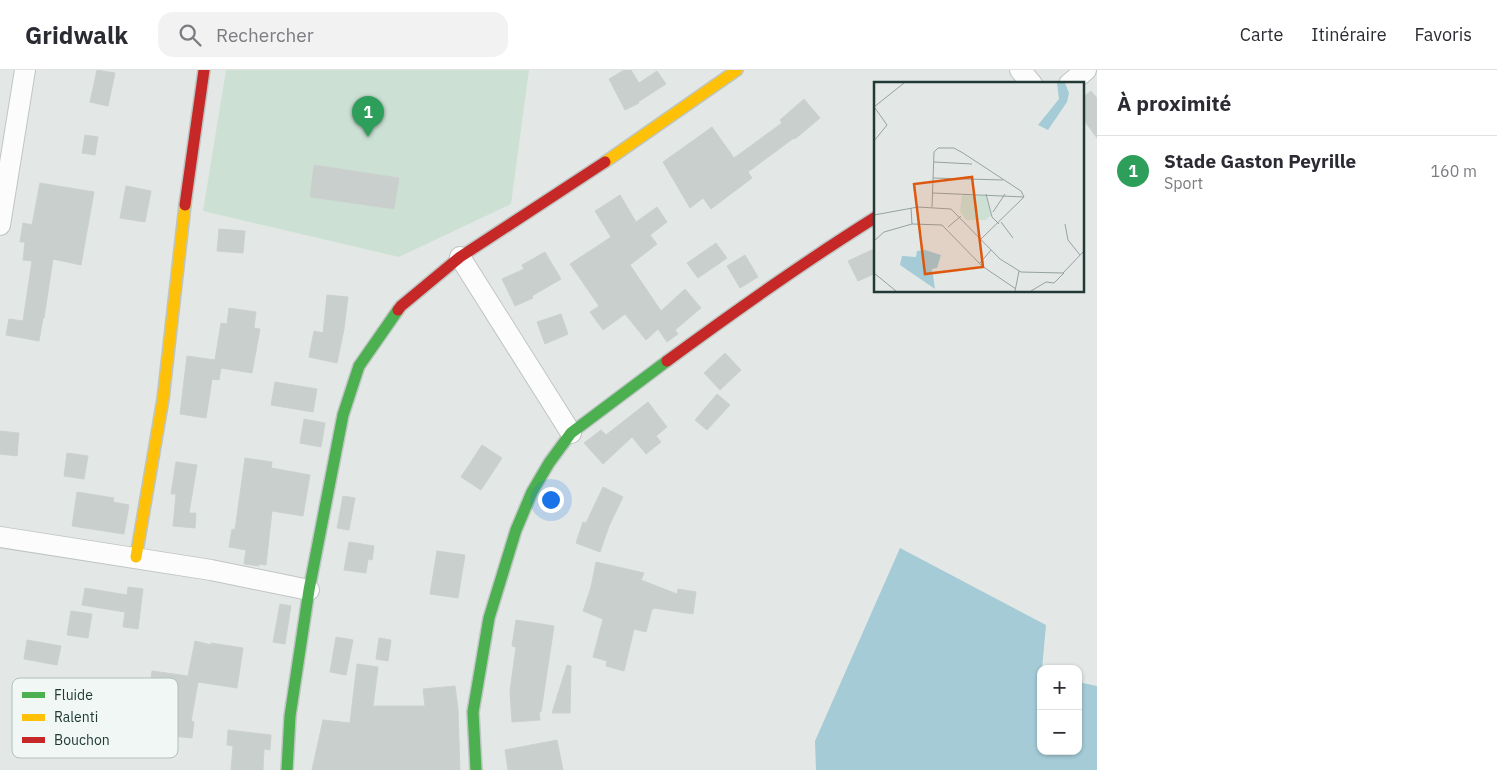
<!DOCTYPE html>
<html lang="fr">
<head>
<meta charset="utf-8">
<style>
	:root { --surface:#fff; --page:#f2f2f3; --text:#2b2b33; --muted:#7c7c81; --line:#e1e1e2; --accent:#d93025 }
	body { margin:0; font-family:"IBM Plex Sans",sans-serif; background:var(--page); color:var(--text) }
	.controls { position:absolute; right:15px; bottom:15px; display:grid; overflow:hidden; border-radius:10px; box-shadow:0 1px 4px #0004 }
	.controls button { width:45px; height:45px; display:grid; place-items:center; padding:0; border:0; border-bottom:1px solid var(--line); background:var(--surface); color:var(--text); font:25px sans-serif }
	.you { position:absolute; left:550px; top:429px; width:18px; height:18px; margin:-12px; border:4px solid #fff; border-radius:50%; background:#1a73e8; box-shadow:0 0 0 8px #1a73e833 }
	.badge { display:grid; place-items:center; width:32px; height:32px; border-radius:50%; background:var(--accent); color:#fff; font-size:16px; font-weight:700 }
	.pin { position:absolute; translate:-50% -41px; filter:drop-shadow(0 1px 2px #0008) }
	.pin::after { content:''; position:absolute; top:26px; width:18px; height:15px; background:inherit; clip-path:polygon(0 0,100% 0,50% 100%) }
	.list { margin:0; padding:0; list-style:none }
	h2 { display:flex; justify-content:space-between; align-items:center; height:65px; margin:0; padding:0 20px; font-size:21px }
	h2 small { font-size:16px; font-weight:400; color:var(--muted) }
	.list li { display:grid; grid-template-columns:32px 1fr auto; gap:15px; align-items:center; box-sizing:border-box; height:70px; padding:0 20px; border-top:1px solid var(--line) }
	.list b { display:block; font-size:19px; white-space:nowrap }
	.list p { margin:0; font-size:16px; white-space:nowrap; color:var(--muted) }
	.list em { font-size:16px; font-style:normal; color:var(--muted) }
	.icon { flex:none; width:28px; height:28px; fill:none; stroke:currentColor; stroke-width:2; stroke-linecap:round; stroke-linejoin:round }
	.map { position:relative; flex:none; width:1097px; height:700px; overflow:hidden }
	header { display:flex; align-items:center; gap:30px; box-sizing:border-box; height:70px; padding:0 25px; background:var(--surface); border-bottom:1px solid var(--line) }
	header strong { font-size:24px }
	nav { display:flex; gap:28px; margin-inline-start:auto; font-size:18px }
	.search { width:350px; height:45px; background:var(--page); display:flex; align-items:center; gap:12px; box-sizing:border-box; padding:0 18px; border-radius:15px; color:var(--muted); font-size:19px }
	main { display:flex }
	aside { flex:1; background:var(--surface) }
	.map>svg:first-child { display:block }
	.green { fill:#cce1d4 }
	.water { fill:#a4cbd6 }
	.building { fill:#c9cfcd; stroke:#ccd1cf }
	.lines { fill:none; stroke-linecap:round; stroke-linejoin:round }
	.street-casing { stroke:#c0c5c3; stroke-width:22 }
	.fast-casing { stroke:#bec6c3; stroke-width:14 }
	.slow-casing { stroke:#bec6c3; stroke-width:14 }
	.jam-casing { stroke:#bec6c3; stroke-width:14 }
	.street { stroke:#fbfcfb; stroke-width:20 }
	.fast { stroke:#4caf50; stroke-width:11 }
	.slow { stroke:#ffc107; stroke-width:11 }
	.jam { stroke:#c62828; stroke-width:11 }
	.inset-road { fill:none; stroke:#95a2a0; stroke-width:1 }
	.view { fill:#de570e; fill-opacity:0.15; stroke:#de570e; stroke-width:2.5 }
	.inset-edge { fill:none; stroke:#213a36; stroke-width:2.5 }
	.key { fill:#f0f7f4; stroke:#b2bebb; stroke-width:1 }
	.key-label { font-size:14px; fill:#213a36 }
</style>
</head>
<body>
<header>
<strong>Gridwalk</strong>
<div class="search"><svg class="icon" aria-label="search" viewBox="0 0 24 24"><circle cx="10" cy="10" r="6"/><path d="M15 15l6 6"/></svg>Rechercher</div>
<nav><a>Carte</a><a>Itinéraire</a><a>Favoris</a></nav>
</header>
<main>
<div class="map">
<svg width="1097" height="700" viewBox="0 0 1097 700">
	<rect width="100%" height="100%" fill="#e3e8e6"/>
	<path class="green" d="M226 0H529L511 134 399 187 203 141Z"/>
	<path class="water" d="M900 478 1046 555 1042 599H1041V681H1078V612L1097 616V700H816L815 671Z"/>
	<path class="building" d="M97 0 115 3 108 36 90 32Z
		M624 0H631L639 13 657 1 666 14 638 32 639 33 625 40 609 9Z
		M1091 21 1097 28V68L1083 49V27Z
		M804 29 820 48 795 69 794 68 748 102 752 108 711 139 703 128 690 138 663 92 712 57 734 88 782 53 780 50Z
		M85 65 98 67 95 85 82 83Z
		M314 95 399 108 394 139 310 127Z
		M40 113 94 122 81 195 53 189 44 248H43L39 271 6 265 9 249 23 251 32 191 23 190 25 172H20L23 153 32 155Z
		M126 116 151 121 145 152 120 148Z
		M620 125 636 152 657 137 667 152 650 165 657 174 630 195 661 241 685 219 701 238 675 260 678 264 667 272 658 259 646 270 625 244 603 260 590 242 599 236 570 194 611 167 595 141Z
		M219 159 245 161 243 183 217 181Z
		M716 173 727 188 698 208 687 193Z
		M876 178V203L858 211 848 191Z
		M545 182 561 209 532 226 533 228 515 236 502 209 524 199 522 195Z
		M745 185 758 207 740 218 727 196Z
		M327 225 348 227 344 259 337 293 309 287 314 261 323 263Z
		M229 238 256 242 254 258 260 259 252 303 221 298 219 310 212 309 206 348 180 344 187 286 215 290 221 253 227 254Z
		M561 244 568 264 545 274 537 252Z
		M725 283 741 300 720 320 704 303Z
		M275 312 317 319 313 342 271 335Z
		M717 324 730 335 707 360 695 350Z
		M648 332 667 357 656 366 661 372 646 384 632 367 603 394 584 373 601 360 606 365Z
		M304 349 325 353 321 377 300 373Z
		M0 361 19 363 17 386 0 384Z
		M482 375 502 388 481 420 461 407Z
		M67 383 88 386 84 409 64 406Z
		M245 388 272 392 271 398 310 405 303 446 272 441 266 495 259 494V496L244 494 246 480 229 477 232 459 235 460Z
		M176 392 197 395 189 443H196L195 458 173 456 176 424H171Z
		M603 417 623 427 609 456 600 482 576 473 583 452 586 453Z
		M77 422 114 428 113 432 129 435 124 464 72 456Z
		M343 426 355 428 349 460 337 458Z
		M349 472 374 476 372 490 368 489 366 503 344 500Z
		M437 481 465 485 458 528 430 524Z
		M596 492 644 503 641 510 677 524 678 519 696 522 693 544 654 538 653 540 652 539 646 562 634 559 624 601 606 596 607 591 593 587 603 549 583 541 591 517Z
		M128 517 143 519 138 559 123 557 125 542 82 535 85 518 127 525Z
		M280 534 291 536 285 574 273 572Z
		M71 541 92 544 88 568 67 565Z
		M516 550 554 556 541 642H539L540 650 512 652 510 621 516 577 512 576Z
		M336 567 353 570 346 605 330 602Z
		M379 568 391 570 388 591 376 589Z
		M27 570 61 576 57 595 24 589Z
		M195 571 211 575V573L243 578 237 618 198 612 191 651 194 652 192 668 144 663 152 601 188 606Z
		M357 594 378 597 373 636H425L423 619 455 616 458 639 460 700H312L323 650 350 653Z
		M567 595 571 596 570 643H552Z
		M228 660 271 665 270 680 264 679 263 700H231L233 676 227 675Z
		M557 670 563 700H508L505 680Z"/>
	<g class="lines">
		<g class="street-casing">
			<path id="street" d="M1020 0 1032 14
				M1069 14 1086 0
				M0 155 25 0
				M460 187 571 363
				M0 467 211 500 309 520"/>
		</g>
		<g class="fast-casing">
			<path id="fast" d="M287 700 290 646 309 520 343 345 359 296 398 240
				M476 700 473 642 489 548 516 460 532 422 549 393 571 363 667 291"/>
		</g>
		<g class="slow-casing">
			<path id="slow" d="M605 92 737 0
				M136 487 163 329 185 135"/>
		</g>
		<g class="jam-casing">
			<path id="jam" d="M185 135 204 0
				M398 240 401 236 460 187 605 92
				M667 291C735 241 804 192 876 147"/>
		</g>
		<use href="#street" class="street"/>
		<use href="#fast" class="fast"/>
		<use href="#slow" class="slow"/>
		<use href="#jam" class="jam"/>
	</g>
	<g transform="translate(874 12)">
		<rect width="210" height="210" fill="#e3e8e6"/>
		<path d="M88 113 112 114 117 133 112 138H92L86 129Z" fill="#cce1d4"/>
		<path d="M183 1H191L195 11 193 20 174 48 164 43 185 17ZM51 168 67 173 63 186 58 187 61 207 26 183 28 174 42 175 43 169Z" fill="#a4cbd6"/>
		<path class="inset-road" d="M0 25 30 1M0 59 13 43 1 26M60 80 98 82M59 96 129 98M59 111 150 115M112 112 118 135 125 142M58 125 60 70 64 66H80L89 71 147 109 150 115M37 126 38 142M119 130 131 112M0 133 44 125 77 127 126 177 147 190 189 191 210 169M127 140 139 156M191 142 194 158 206 173M74 145 87 134M107 157 150 115M0 159 10 150 38 142 68 143 108 184 142 207M106 181 117 168M0 191 22 209M141 209 145 189M157 209 172 200 180 201 190 191"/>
		<path class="view" d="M98 95 109 185 51 192 40 102Z"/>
		<rect width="210" height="210" class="inset-edge"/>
	</g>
	<rect x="12" y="608" width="166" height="80" rx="8" class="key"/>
	<rect x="22" y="622" width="23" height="6" fill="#4caf50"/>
	<rect x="22" y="644" width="23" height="7" fill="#ffc107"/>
	<rect x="22" y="667" width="23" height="6" fill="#c62828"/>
	<g class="key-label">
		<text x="54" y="630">Fluide</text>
		<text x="54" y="652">Ralenti</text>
		<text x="54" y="675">Bouchon</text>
	</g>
</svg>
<div class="controls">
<button>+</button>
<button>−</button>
</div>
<div class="you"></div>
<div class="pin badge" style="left:368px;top:67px;background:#2e9e5b">1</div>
</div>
<aside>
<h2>À proximité<small></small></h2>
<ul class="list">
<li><span class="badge" style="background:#2e9e5b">1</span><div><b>Stade Gaston Peyrille</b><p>Sport</p></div><em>160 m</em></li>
</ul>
</aside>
</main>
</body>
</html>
